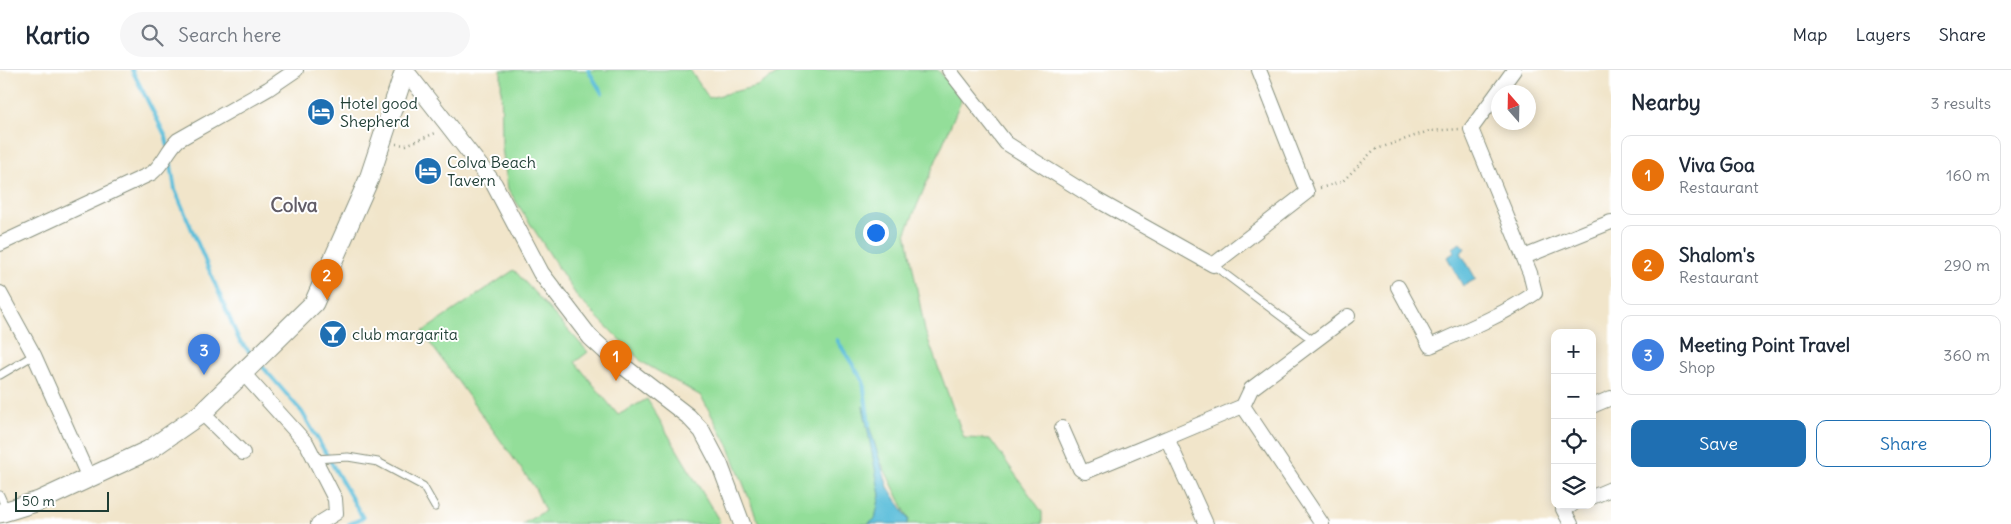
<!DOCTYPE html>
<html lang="en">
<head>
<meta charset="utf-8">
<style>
	:root { --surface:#fff; --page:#f6f6f7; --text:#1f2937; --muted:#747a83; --line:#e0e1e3; --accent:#1f6fb2 }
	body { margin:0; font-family:Delius,sans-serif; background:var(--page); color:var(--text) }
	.controls { position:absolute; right:15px; bottom:15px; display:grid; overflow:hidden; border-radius:10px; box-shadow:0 2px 12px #0003 }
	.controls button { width:45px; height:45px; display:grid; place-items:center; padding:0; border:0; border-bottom:1px solid var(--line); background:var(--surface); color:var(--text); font:25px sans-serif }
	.compass { position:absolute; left:1491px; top:15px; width:45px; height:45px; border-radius:50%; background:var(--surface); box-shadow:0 2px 12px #0003; rotate:340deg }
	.scale { position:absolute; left:15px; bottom:12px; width:94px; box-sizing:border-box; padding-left:5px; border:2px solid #1f3d34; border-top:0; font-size:14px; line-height:18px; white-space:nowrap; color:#1f3d34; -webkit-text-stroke:4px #fff; paint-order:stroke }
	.you { position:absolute; left:875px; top:162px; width:18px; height:18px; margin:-12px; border:4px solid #fff; border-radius:50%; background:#1a73e8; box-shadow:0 0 0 8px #1a73e833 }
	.badge { display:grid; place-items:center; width:32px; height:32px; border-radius:50%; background:var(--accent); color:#fff; font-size:16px; font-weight:700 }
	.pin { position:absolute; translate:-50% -41px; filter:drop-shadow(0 1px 2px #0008) }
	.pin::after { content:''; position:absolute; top:26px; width:18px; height:15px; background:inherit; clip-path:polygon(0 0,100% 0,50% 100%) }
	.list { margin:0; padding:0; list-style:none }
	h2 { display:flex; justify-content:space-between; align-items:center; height:65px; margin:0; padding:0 20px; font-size:21px }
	h2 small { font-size:16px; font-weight:400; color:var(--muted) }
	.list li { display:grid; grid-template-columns:32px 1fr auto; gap:15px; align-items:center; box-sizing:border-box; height:80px; margin:0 10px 10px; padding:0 10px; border:1px solid var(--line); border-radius:10px }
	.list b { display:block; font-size:19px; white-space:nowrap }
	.list p { margin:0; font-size:16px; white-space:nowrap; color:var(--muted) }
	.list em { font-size:16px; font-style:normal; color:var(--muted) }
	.actions { display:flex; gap:10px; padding:15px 20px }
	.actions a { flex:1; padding:11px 0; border:1px solid var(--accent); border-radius:10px; text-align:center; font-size:18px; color:var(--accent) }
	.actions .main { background:var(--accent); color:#fff }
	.icon { flex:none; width:28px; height:28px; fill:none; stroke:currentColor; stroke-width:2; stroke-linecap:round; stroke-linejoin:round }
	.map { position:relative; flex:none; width:1611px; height:454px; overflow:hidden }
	header { display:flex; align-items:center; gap:30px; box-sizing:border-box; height:70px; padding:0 25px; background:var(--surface); border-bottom:1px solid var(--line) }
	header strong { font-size:24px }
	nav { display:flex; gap:28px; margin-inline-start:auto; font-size:18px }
	.search { width:350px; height:45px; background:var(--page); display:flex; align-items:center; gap:12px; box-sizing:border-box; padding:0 18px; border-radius:28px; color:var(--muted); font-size:19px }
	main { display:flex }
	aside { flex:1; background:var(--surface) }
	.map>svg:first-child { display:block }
	.green { fill:#93de99; stroke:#598e66 }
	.water { fill:#5cbeda; stroke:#3e7e87 }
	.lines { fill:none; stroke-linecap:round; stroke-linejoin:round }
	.stream { stroke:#5cbeda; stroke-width:4 }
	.service-casing { stroke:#88917f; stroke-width:9 }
	.minor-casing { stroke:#88917f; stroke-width:16 }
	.tertiary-casing { stroke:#88917f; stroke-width:18 }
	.secondary-casing { stroke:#88917f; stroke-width:21 }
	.path { stroke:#88917f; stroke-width:2.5; stroke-dasharray:1 4; stroke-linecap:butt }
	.service { stroke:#fff; stroke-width:7 }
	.minor { stroke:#fff; stroke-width:14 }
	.tertiary { stroke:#fff; stroke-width:16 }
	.secondary { stroke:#fff; stroke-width:19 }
	.labels { text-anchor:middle; stroke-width:4; stroke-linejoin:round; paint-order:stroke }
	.poi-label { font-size:16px; fill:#1f3d34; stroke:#fff; text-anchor:start }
	.quarter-label { font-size:19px; font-weight:bold; fill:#625d67; stroke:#fff }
</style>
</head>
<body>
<header>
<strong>Kartio</strong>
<div class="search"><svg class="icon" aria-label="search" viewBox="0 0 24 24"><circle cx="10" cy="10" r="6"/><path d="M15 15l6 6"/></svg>Search here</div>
<nav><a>Map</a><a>Layers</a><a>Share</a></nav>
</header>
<main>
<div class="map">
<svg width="1611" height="454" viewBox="0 0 1611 454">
	<rect width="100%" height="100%" fill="#fff"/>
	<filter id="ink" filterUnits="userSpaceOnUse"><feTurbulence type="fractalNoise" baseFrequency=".02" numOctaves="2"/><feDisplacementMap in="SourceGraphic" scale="10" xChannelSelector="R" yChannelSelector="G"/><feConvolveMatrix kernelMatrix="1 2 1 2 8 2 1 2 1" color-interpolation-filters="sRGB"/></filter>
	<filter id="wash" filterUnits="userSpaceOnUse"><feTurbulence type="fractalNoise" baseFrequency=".0096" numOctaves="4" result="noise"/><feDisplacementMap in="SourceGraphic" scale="20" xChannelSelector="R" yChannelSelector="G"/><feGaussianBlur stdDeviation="1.12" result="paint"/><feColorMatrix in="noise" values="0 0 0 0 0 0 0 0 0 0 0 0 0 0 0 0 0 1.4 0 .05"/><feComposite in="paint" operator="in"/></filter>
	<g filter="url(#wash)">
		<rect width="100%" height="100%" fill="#f1e5ca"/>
		<path class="green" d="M501 0H690L709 28 757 16 784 0H938L962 28 906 162 925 261 964 368 990 369 1042 442V454H907L909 449 871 372 880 425 875 450 868 454H759L729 377 701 326 642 292 578 228 508 119 502 78Z
			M514 200 588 282 575 292 618 345 647 329 720 452 717 454H522L545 441 535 418 422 262Z"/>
		<path class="water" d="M1460 173 1465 178 1461 183 1476 209 1463 216 1447 187 1454 183 1453 178Z
			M863 336 888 417 909 450 907 454H868L875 449 880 425Z"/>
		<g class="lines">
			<path class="stream" d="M132 0 166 67 168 77
				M588 0 602 23
				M170 89 175 120 239 270 253 286
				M837 270 863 311 869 355
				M261 295 302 342 363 448 349 454"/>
		</g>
	</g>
	<g filter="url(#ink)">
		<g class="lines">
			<g class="service-casing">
				<path id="service" d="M1213 195 1314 271
					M0 305 34 285
					M315 389 348 387 378 392 423 416 435 437
					M0 425 7 441"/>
			</g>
			<g class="minor-casing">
				<path id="minor" d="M949 0 1006 73 1097 130 1213 195 1307 122 1259 0
					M0 174 152 103C165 92 166 82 178 70L268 19 296 0
					M1524 187 1611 152
					M1398 217 1430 276C1464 261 1505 244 1535 223L1530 203 1471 59 1514 0
					M0 223 34 285 89 408
					M243 303 307 374 335 429 336 443 318 454
					M1243 336 1251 319 1348 246
					M1592 336 1611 328
					M202 343 243 383
					M1062 358 1080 399 1085 402 1167 368
					M1592 427 1611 419
					M1206 454 1167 368 1243 336 1322 454
					M1571 454 1563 439 1572 435"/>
			</g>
			<g class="tertiary-casing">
				<path id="tertiary" d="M405 0 494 114 541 203 590 267 614 289 688 346 702 361 720 395 742 454"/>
			</g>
			<g class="secondary-casing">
				<path id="secondary" d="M0 443 39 431 149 380 202 343 314 233 369 109 405 0"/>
			</g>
			<path class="path" d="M396 74 406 75 438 62
				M1320 118 1342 112 1374 80 1429 61 1460 59"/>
			<use href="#service" class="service"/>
			<use href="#minor" class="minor"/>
			<use href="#tertiary" class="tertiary"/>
			<use href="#secondary" class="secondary"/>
		</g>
	</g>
	<defs>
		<g id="hotel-disc" transform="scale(1.4375)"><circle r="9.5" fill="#1f6fb2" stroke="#fff"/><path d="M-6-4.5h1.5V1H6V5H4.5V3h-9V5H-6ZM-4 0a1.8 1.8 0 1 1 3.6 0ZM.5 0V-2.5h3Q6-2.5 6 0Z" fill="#fff"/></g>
		<g id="bar-disc" transform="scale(1.4375)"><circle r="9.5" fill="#1f6fb2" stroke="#fff"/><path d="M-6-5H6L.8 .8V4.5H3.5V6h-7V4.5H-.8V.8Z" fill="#fff"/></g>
	</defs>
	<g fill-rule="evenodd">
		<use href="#hotel-disc" x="321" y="42"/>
		<use href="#hotel-disc" x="428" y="101"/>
		<use href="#bar-disc" x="333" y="264"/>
	</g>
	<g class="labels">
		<g class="poi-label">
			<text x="340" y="39">Hotel good<tspan x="340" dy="18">Shepherd</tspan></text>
			<text x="447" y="98">Colva Beach<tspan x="447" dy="18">Tavern</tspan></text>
			<text x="352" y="270">club margarita</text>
		</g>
		<g class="quarter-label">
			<text x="294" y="142">Colva</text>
		</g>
	</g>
</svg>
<div class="controls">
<button>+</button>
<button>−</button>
<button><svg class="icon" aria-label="locate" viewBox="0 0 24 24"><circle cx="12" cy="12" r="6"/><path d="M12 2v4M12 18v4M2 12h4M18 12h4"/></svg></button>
<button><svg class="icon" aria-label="layers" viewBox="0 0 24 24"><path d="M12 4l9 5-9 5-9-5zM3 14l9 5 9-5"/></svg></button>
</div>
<svg class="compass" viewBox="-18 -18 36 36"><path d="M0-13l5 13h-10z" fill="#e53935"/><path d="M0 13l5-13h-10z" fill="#747a83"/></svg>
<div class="scale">50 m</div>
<div class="you"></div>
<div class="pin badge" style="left:616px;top:311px;background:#e8710a">1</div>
<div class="pin badge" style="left:327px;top:230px;background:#e8710a">2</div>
<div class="pin badge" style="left:204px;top:305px;background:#3f7fe0">3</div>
</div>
<aside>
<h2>Nearby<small>3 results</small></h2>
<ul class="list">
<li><span class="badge" style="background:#e8710a">1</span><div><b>Viva Goa</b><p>Restaurant</p></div><em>160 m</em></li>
<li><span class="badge" style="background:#e8710a">2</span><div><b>Shalom's</b><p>Restaurant</p></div><em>290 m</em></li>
<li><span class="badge" style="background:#3f7fe0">3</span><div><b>Meeting Point Travel</b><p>Shop</p></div><em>360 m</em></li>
</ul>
<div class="actions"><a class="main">Save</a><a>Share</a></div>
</aside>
</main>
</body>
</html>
